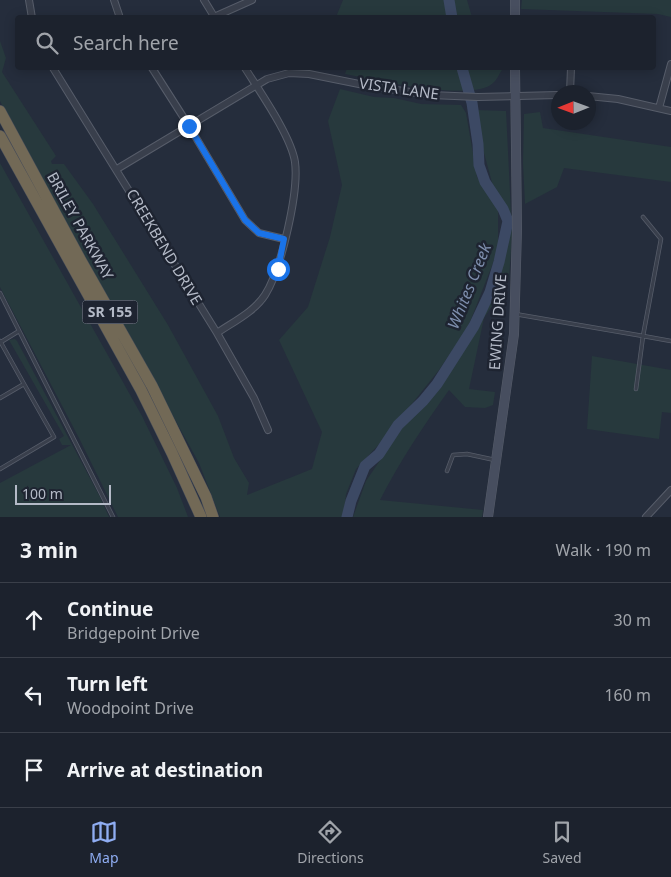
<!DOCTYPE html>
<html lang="en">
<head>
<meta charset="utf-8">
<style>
	:root { --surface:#1c222d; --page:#252a35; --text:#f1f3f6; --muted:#a0a4aa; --line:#3a3f49; --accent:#8fadf2 }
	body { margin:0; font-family:"Noto Sans",sans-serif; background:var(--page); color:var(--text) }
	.compass { position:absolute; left:551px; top:85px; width:45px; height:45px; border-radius:50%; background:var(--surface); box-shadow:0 2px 12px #0003; rotate:269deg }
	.scale { position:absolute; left:15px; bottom:12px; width:96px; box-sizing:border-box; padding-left:5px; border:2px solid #b4bac7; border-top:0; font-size:14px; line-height:18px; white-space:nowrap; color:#b4bac7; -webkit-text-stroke:4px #1e2431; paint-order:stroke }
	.stop { position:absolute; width:15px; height:15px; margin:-11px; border:4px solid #1a73e8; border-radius:50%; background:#fff }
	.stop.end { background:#1a73e8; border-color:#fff; box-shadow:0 1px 5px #0008 }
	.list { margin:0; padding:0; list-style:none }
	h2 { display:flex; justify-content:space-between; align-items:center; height:65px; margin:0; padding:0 20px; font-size:21px }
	h2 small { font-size:16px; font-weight:400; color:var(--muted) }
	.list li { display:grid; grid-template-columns:32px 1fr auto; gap:15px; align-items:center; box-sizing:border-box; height:75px; padding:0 20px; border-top:1px solid var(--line) }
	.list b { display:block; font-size:19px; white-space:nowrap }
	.list p { margin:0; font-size:16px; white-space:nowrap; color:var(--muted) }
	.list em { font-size:16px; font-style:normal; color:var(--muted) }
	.icon { flex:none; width:28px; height:28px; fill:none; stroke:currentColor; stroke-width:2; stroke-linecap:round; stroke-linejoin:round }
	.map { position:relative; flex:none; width:671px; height:517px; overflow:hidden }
	.search { position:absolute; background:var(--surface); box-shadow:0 2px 12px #0003; left:15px; right:15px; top:15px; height:55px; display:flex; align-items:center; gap:12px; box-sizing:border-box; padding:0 18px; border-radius:5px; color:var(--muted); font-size:19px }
	.sheet { height:290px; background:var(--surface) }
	nav { display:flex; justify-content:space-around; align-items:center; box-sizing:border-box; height:70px; border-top:1px solid var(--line); background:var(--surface); font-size:14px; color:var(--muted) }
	nav a { display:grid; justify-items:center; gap:2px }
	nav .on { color:var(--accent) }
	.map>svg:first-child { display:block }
	.green { fill:#27393d }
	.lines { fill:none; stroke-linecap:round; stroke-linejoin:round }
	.river { stroke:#3c4964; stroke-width:11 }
	.lane-casing { stroke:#575d6a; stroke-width:4.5 }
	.street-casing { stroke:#575d6a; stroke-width:8 }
	.secondary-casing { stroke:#575d6a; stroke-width:10 }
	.highway-casing { stroke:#444a57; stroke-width:12 }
	.lane { stroke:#393f4c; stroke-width:3 }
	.street { stroke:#393f4c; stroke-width:6 }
	.secondary { stroke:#474e5f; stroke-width:9 }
	.highway { stroke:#726956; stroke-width:11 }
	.route { stroke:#1a73e8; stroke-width:6 }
	.labels { text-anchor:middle; stroke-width:5; stroke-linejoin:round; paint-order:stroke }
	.shield { fill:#1e2431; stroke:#878d9a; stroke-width:1 }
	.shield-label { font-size:14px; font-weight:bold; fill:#b4bac7 }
	.street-label { font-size:15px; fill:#b4bac7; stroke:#1e2431 }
	.water-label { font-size:16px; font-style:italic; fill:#7e8ead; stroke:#1e2431 }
</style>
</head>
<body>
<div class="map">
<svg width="671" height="517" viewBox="0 0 671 517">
	<rect width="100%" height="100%" fill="#252d3c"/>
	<path class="green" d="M343 0H467L472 17H336Z
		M522 0H671V17L658 14 521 9Z
		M0 41 6 58 2 72 56 156 51 161 52 164H64L93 204 168 325 218 416 234 458 249 483 247 495 312 469 322 432 279 340 308 307 330 237 342 185 328 121 340 89 374 97 394 98 421 104 461 105 466 113 477 177 498 210V250L468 327 439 370 382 441 356 469 346 494 344 517H220L199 463 17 135 0 101Z
		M347 68H501L502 70C499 74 497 80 493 83 473 103 373 79 345 74Z
		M476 110 506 111 512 233 509 280 484 318 469 389 495 392 493 405 485 408 465 407 449 390C424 425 400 461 380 500L483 510 482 517H353L366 481 402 428 445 379 478 325 500 277 510 235 509 215 493 186 481 142Z
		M540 112 543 128 671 147V182L564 168 557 187 525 204 523 163 524 114Z
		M0 163 142 416 177 488 188 517H118L80 440 0 287Z
		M15 339 17 341 100 497 109 517H0V483L71 445H62L59 439 64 436 9 340Z
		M592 356 671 370V413L662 412 659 439 587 429Z"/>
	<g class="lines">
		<path class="river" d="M449 0 452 18
			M347 517 351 501 365 466 379 454 398 425 423 401 437 384 474 326 490 292 499 262 508 221 503 209 485 182 479 165 478 144 472 103 462 68"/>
		<g class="lane-casing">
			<path id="lane" d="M0 293 113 517
				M515 314 643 336 661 239 643 217
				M0 341 24 384 0 398
				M1 342 19 331
				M636 389 643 336 671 341
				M0 469 54 437 24 384
				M447 471 453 455 467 454 495 460"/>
		</g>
		<g class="street-casing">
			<path id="street" d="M29 0 32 18
				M114 0 120 18
				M204 0 215 18
				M214 17 252 0
				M53 68 217 333 254 398 268 430
				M152 68 189 126 245 220 259 233 284 239
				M570 92 571 68
				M588 96 618 99 671 111
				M659 108 671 64
				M117 169 267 79 289 73 309 74 369 86 431 95 478 97 558 95
				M217 333C233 322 254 312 265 295 281 270 299 192 295 162 291 136 260 92 245 68
				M646 517 671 490"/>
		</g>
		<g class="secondary-casing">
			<path id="secondary" d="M515 18V0
				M488 517 514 334 517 229 515 68"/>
		</g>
		<g class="highway-casing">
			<path id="highway" d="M0 111 80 259 152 386 206 497 213 517
				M0 136 141 390 172 453 201 517"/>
		</g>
		<use href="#lane" class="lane"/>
		<use href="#street" class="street"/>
		<use href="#secondary" class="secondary"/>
		<use href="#highway" class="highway"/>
	</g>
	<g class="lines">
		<path class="route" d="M189 126 245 220 259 233 284 239 278 269"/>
	</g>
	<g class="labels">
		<rect class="shield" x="82.5" y="300.5" width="55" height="23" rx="4"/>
		<g class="shield-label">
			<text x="110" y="317">SR 155</text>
		</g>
		<g class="street-label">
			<text transform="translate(399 89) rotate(8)" y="5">VISTA LANE</text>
			<text transform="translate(80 226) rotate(61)" y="5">BRILEY PARKWAY</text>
			<text transform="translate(164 247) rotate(59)" y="5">CREEKBEND DRIVE</text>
			<text transform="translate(498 322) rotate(-86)" y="5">EWING DRIVE</text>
		</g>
		<g class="water-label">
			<text transform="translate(469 286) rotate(-68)" y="6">Whites Creek</text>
		</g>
	</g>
</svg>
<svg class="compass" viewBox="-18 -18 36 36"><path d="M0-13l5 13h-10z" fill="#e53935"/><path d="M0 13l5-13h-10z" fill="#a0a4aa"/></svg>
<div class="scale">100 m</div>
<div class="stop" style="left:278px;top:269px"></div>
<div class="stop end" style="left:189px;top:126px"></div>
<div class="search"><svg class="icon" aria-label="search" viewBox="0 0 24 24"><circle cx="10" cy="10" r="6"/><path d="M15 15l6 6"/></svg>Search here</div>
</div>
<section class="sheet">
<h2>3 min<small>Walk · 190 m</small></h2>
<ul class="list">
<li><svg class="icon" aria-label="ahead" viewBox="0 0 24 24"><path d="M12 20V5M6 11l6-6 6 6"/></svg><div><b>Continue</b><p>Bridgepoint Drive</p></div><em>30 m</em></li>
<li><svg class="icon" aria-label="left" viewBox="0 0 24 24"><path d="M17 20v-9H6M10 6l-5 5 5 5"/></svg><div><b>Turn left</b><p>Woodpoint Drive</p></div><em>160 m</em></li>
<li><svg class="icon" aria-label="arrive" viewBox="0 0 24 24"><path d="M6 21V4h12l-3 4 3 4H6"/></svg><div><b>Arrive at destination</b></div></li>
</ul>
</section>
<nav>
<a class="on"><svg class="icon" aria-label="map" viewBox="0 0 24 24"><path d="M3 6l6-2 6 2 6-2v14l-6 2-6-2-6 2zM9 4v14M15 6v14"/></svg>Map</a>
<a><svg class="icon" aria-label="directions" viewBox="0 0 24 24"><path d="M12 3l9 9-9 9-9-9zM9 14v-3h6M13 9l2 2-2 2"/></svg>Directions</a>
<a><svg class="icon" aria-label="saved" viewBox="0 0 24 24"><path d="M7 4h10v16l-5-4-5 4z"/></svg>Saved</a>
</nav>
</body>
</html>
